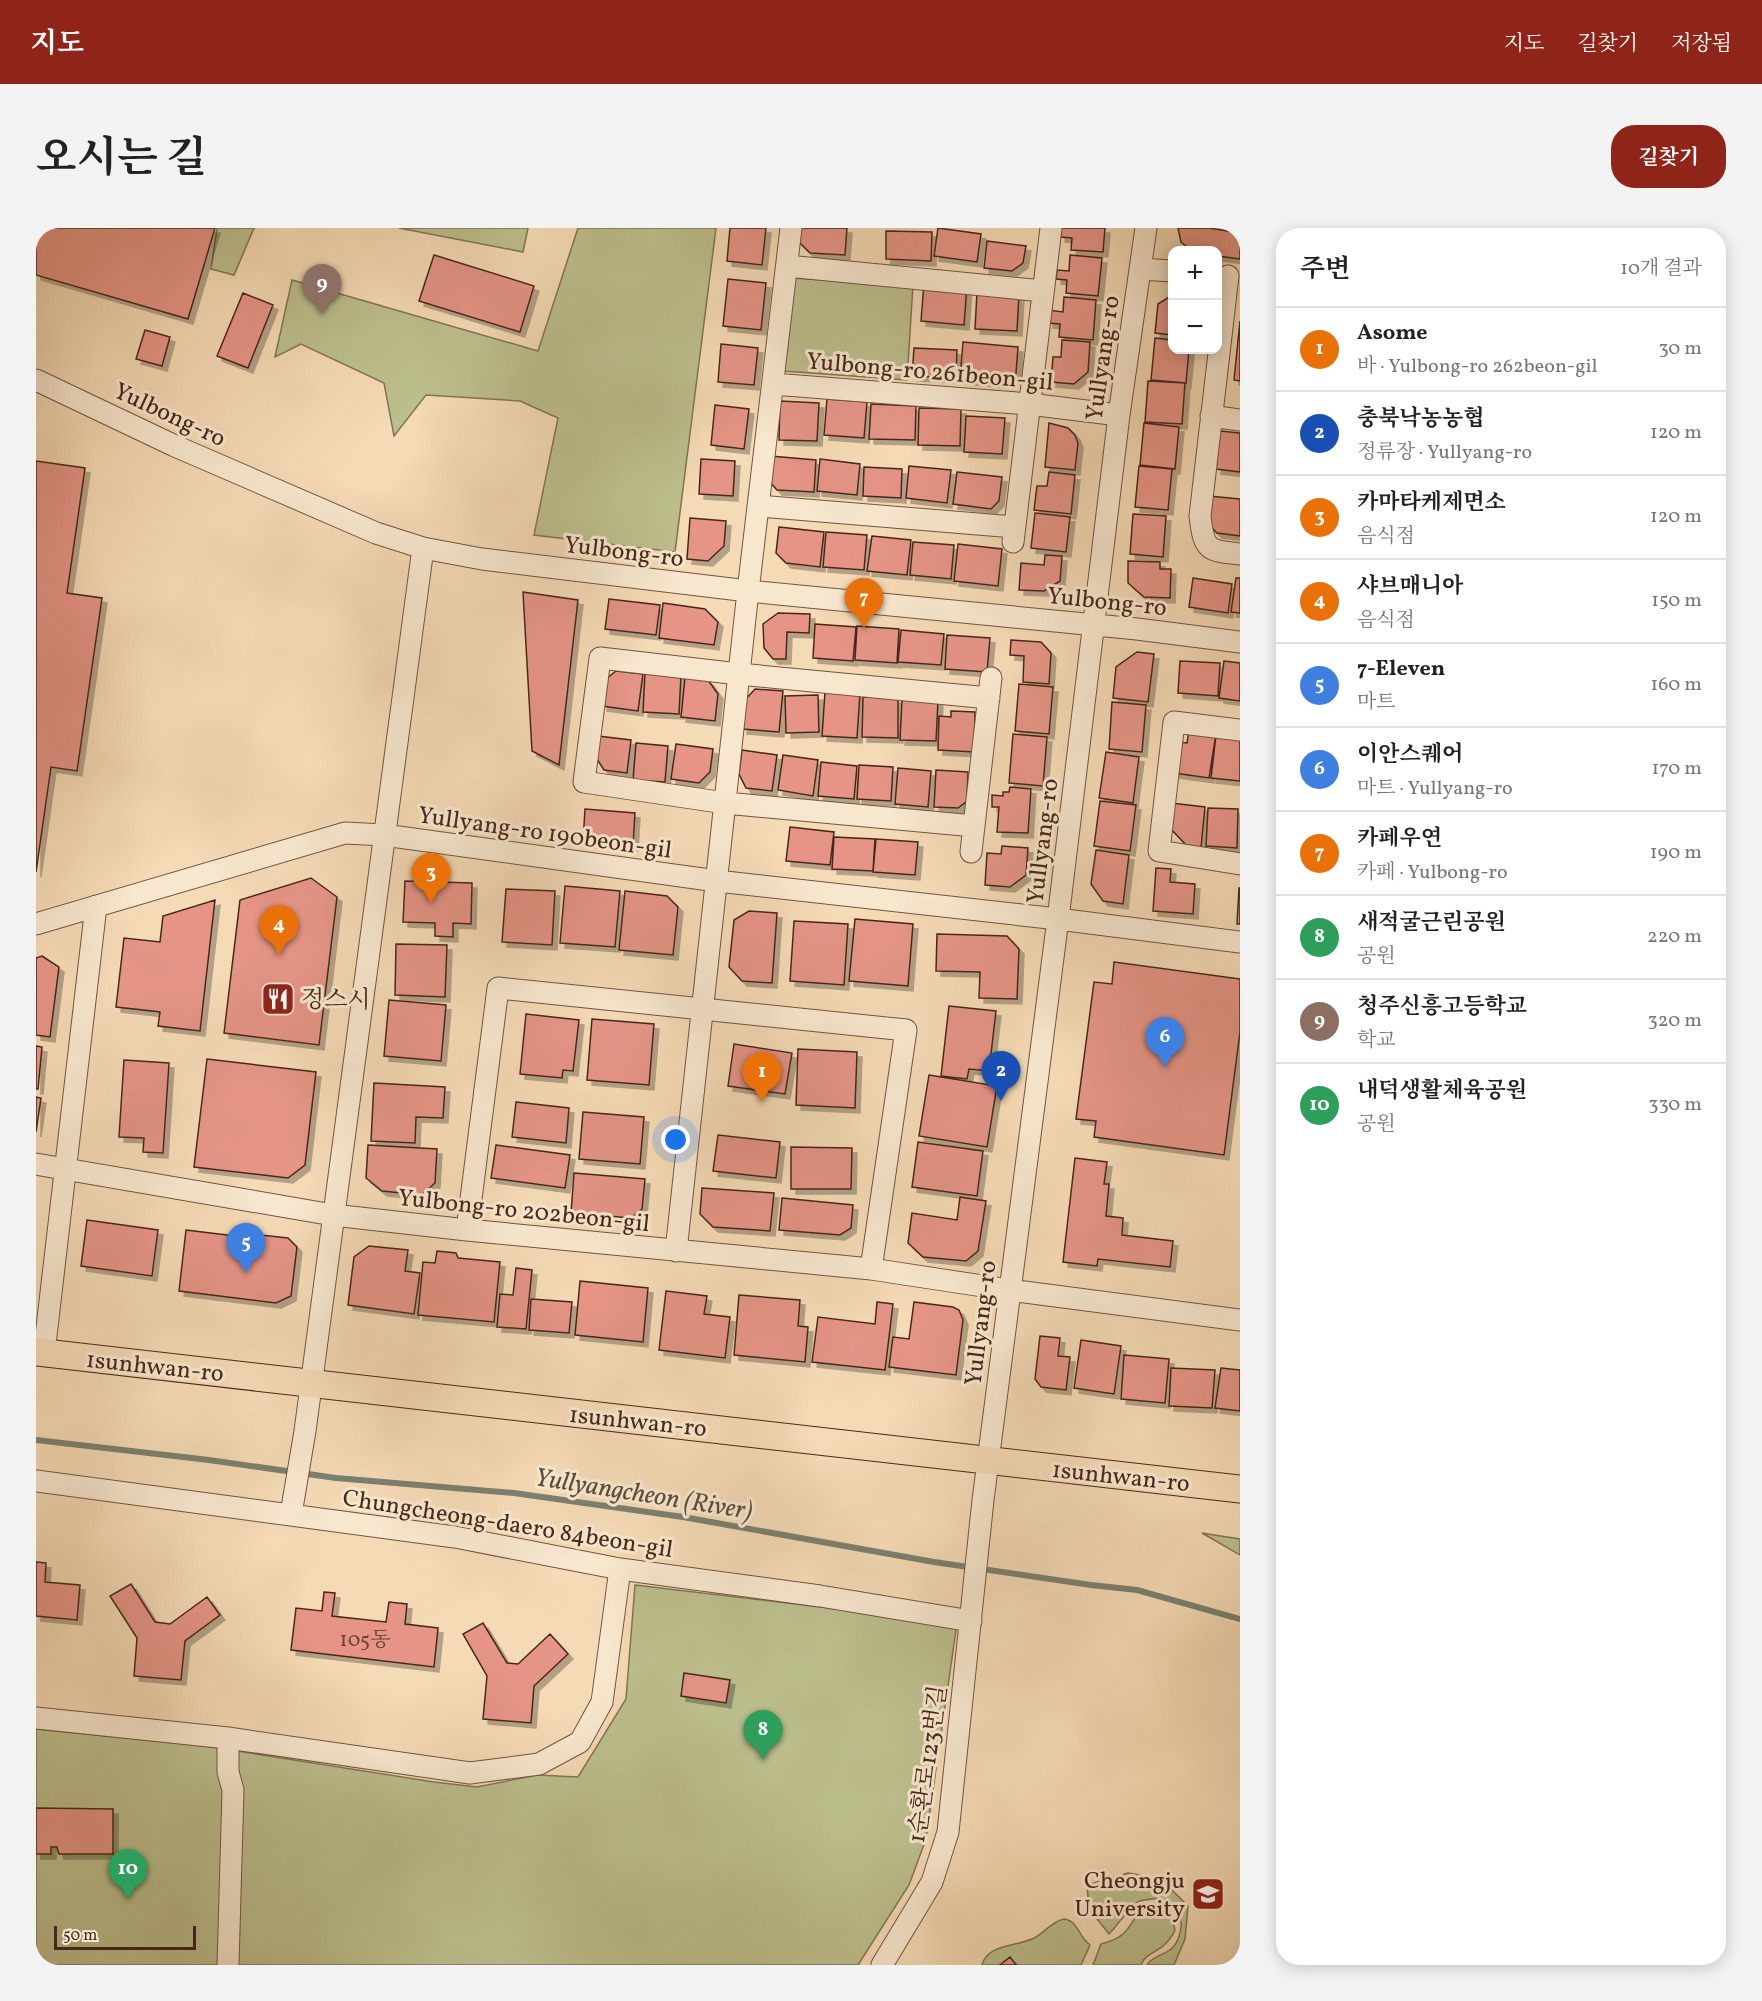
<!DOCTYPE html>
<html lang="ko">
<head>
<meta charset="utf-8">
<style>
	:root { --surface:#fff; --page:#f2f2f2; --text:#222; --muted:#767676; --line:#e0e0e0; --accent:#8f2418 }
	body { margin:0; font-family:Vollkorn,"Noto Serif KR",serif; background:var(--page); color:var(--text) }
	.controls { position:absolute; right:18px; top:18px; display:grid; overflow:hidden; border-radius:12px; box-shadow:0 3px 15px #0003 }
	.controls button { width:54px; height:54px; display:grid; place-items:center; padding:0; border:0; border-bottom:2px solid var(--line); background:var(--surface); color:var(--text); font:30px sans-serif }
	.scale { position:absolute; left:18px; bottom:15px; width:142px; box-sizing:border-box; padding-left:6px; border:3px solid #47281a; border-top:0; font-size:16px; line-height:21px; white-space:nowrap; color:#47281a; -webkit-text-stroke:4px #f8e7cf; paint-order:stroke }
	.you { position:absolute; left:640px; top:912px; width:21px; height:21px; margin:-15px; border:4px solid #fff; border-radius:50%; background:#1a73e8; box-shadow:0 0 0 9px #1a73e833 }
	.badge { display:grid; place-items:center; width:39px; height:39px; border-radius:50%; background:var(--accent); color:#fff; font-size:20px; font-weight:700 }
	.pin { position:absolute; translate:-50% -50px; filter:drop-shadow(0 2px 3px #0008) }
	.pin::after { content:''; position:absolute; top:32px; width:21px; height:18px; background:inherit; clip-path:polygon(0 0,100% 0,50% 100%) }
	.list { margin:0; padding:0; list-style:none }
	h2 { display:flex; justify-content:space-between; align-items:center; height:78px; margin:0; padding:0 24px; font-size:26px }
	h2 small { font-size:20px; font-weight:400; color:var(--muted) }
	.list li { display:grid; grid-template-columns:39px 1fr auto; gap:18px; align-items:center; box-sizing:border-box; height:84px; padding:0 24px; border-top:2px solid var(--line) }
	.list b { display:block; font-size:22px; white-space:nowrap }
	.list p { margin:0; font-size:20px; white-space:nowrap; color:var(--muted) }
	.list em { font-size:20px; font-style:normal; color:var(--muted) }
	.map { position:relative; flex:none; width:1204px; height:1737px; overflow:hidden; border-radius:24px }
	header { display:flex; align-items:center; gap:36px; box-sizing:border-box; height:84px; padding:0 30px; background:var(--accent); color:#fff }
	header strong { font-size:28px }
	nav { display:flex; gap:33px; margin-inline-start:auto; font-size:21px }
	.intro { display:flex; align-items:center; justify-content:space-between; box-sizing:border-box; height:144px; padding:0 36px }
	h1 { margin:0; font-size:42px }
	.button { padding:15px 27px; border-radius:24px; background:var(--accent); color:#fff; font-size:21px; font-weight:700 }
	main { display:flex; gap:36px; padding:0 36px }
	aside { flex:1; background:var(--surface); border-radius:24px; box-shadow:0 3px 15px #0003 }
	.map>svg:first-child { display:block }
	.green { fill:#bcbf8d; stroke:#827454; stroke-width:1.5 }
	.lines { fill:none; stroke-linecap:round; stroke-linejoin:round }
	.stream { stroke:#7b806f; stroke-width:6 }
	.building { fill:#e59486; stroke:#47281a; stroke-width:1.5; filter:url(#shadow) }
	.minor-casing { stroke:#725441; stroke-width:23 }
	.major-casing { stroke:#47281a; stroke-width:29 }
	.minor { stroke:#f8e7cf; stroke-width:21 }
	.major { stroke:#f4dab5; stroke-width:27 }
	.labels { text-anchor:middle; stroke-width:6; stroke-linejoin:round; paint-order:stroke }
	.number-label { font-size:21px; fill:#6e4335 }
	.street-label { font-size:24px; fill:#47281a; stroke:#f8e7cf }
	.poi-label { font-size:24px; fill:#47281a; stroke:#f8e7cf; text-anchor:start }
	.water-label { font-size:26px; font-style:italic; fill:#5c4d3e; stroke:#f8e7cf }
</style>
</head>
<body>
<header>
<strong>지도</strong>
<nav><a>지도</a><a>길찾기</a><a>저장됨</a></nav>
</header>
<div class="intro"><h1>오시는 길</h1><a class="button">길찾기</a></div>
<main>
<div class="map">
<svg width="1204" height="1737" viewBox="0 0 1204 1737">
	<defs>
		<filter id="shadow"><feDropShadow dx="5" dy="5" stdDeviation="0" flood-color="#0004"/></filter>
	</defs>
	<rect width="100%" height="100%" fill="#f4dab5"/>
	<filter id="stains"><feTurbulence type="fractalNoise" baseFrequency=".00333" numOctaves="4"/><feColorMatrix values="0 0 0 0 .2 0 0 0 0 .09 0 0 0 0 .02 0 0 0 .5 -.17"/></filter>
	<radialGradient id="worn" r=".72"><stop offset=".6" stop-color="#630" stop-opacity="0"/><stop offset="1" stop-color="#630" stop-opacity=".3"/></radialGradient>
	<path class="green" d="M181 0H218L198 47 175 41Z
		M363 0H492L487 24Z
		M542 0H680L639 324 498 307 522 190 484 173 390 167 358 208 348 155 265 116 239 129 256 52 502 123Z
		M755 50 877 57 871 152 747 143Z
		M1166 1305 1204 1311V1327Z
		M599 1357 921 1395 890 1611 873 1657 822 1737H0V1501L169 1518 398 1554 441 1559 501 1547 542 1549 590 1471Z
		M1092 1645C1125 1650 1129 1654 1152 1678L1149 1711 1138 1737H1111C1120 1723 1134 1730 1142 1711 1151 1691 1140 1667 1115 1671 1111 1672 1105 1672 1102 1674 1092 1680 1082 1697 1073 1706L1053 1681 1051 1657Z
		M1114 1676H1124L1134 1681 1139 1702C1136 1709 1133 1713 1127 1718 1119 1725 1109 1726 1105 1737H1057L1065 1716C1073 1714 1082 1711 1088 1705 1098 1696 1100 1681 1114 1676Z
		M1028 1691C1043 1693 1042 1709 1054 1717L1045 1737H980L974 1729 964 1737H946C952 1715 983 1719 1000 1709 1010 1703 1017 1693 1028 1691Z"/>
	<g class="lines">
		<path class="stream" d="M0 1212 173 1232 300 1250 478 1265 647 1289 898 1334 1055 1357 1101 1362 1204 1391"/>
	</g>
	<path class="building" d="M0 0H179L152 91 0 47Z
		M694 0H730L726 37 691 33Z
		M763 0H811L809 27 774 25 762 13Z
		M902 0 945 6 941 34 898 28Z
		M1025 0H1069L1067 24 1035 22 1036 10 1024 9Z
		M1142 0H1173L1204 5V31L1182 28V22H1155L1145 14Z
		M850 3 896 4 895 33 850 31Z
		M951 13 990 18 987 35 976 43 948 40Z
		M398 27 498 58 484 104 383 73Z
		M1034 27 1066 30 1062 68 1030 65 1031 52 1020 51 1021 42 1033 43Z
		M692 51 730 55 725 102 687 98Z
		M888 55 931 58 928 97 885 93Z
		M941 64 983 66 981 103 939 101Z
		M207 65 237 77 212 140 181 128Z
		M1136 67V107L1119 105 1122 76Z
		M1028 69 1060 72 1057 112 1023 109 1024 96 1012 95V82L1027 84Z
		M1204 93V153L1198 152Z
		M109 102 134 109 126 138 100 131Z
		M1119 110 1136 112V122H1153L1150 155 1115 152Z
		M1026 112 1054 114 1052 144 1038 156 1015 154 1017 129H1025Z
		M927 114 982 119 980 145 966 155 924 151Z
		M685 116 722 120 718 157 682 154Z
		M878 120 921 122 920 150 876 148Z
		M1112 153 1149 155 1146 196 1109 194Z
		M791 171 831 174 828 210 788 207Z
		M744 173 783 175 781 213 743 212Z
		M835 176 880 178 879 212 833 211Z
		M679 177 713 181 708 221 675 217Z
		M883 180 925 181 924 218 882 217Z
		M930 188 969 190 966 226 928 224Z
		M1013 195 1032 200 1039 207 1042 215 1039 242 1009 239Z
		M1108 195 1143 199 1139 241 1104 237Z
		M1184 203 1204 205V244L1180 241Z
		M734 228 780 232 778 264 741 262 732 252Z
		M665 231 699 233 697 268 663 266Z
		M784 231 824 236 821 267 781 263Z
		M0 233 49 240 31 365 66 370 41 543 15 539 0 644Z
		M873 238 915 242 911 275 870 270Z
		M1103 238 1136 241 1132 282 1099 279Z
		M828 239 866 241 865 270 827 268Z
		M921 244 966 249 963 273 955 281 917 276Z
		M1013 244 1039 247 1035 286 998 282 1001 258H1011Z
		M1173 268 1204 271V308L1181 305 1170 294Z
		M999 285 1034 289 1030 324 995 320Z
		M1097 286 1130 288 1127 329 1094 326Z
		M654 290 690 293 688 318 672 333 651 331Z
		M743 299 788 304 784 339 750 335 740 325Z
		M790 304 831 307 828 342 787 339Z
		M836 308 875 312 871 347 831 343Z
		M877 314 918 317 915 351 874 347Z
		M922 316 966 321 962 358 918 353Z
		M1009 327 1026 328 1024 353 1008 363 983 362 985 335 1008 337Z
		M1092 333 1124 334V341H1135L1134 370 1108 369 1092 355Z
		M1157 350 1196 356 1192 385 1153 379Z
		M1200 350H1204V385L1195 384Z
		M487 364 542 372 523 537 496 523Z
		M573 371 624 377 620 407 569 401Z
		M627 375 669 381 682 394 678 417 623 410Z
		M742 385 774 386 773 405 751 404 750 431H737L728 420 727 396Z
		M779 396 820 399 817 433 777 430Z
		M821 398 863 401 861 435 819 432Z
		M865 402 908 406 905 437 862 434Z
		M911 407 954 410 951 444 909 441Z
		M975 412 1005 414 1015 425 1013 456 987 454 988 428 974 427Z
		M1101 424 1118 426 1112 474 1077 470 1080 439Z
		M1144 433 1184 435 1182 468 1142 465Z
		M1188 433 1204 435V473L1183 470Z
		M580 443 607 446 602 483 566 478 570 451Z
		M609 444 645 447 643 486 607 484Z
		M649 449 672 452 682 466 679 493 645 489Z
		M983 456 1017 459 1013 506 979 503Z
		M719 461 747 463 743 504 706 501 708 473Z
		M789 464 824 466 821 510 786 508Z
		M782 467 783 504 750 505 749 468Z
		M827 469 862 470V510L826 509Z
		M866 471 902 473 900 513 864 512Z
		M1076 474 1110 477 1106 524 1073 521Z
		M915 483 939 484 938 524 902 522 903 488 915 489Z
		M1153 502 1180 506 1173 550 1138 545 1143 514 1151 515Z
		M977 506 1011 509 1007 558 973 555Z
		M1180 507 1204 510V553L1175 550Z
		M562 508 595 512 591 545 568 542 559 528Z
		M600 515 632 518 629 554 597 552Z
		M640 516 677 521 674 544 663 555 635 551Z
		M706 522 741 527 736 563 710 560 703 546Z
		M1070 524 1103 529 1097 575 1063 570Z
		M747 527 782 532 777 568 742 562Z
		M785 534 821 538 818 571 782 568Z
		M823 537 857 539 855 573 821 571Z
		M862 540 895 543 892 579 859 576Z
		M900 542 932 544 931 573 922 580 898 579Z
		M974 559 995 561 992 605 961 604 963 579H956V567L967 568V564H973Z
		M1064 573 1100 577 1094 623 1058 618Z
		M1135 575 1169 579 1165 620 1151 618 1133 599Z
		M1172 580 1202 581 1201 620 1170 618Z
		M549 581 599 585 597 618 547 614Z
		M754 599 798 604 794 637 750 633Z
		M798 609 839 611 837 643 796 641Z
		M840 611 882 614 879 647 837 644Z
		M966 618 992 620 990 647 974 659 949 657 951 625 965 626Z
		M1060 622 1093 627 1087 676 1067 673 1055 656Z
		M1120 640 1135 641 1134 654 1159 656 1157 686 1117 683Z
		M275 650 301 669 283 817 188 805 204 672Z
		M369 653 436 655 435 696 417 695V709L399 708V695L367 694Z
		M529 658 584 663 579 719 524 715Z
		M1203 660H1204V696H1201Z
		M470 661 519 663 516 717 466 714Z
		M589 663 631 668 642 679 637 727 583 722Z
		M179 672 164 803 122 798 124 784 80 779 88 710 124 714 127 688Z
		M713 683 741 685 736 755 706 753 693 739 698 692Z
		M819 691 877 696 872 758 813 753Z
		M758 693 812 696 808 757 754 753Z
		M901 706 971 708 983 721 981 771 943 770 944 744 900 743Z
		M360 716 411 717 409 769 359 767Z
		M6 728 23 739 14 809 0 807V730Z
		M1078 734 1204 751V804L1188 927 1058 909 1060 893 1040 891 1058 754 1076 756Z
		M353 772 410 777 405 833 348 828Z
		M913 778 960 783 953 843 933 841 931 851 905 848Z
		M490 786 543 792 537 843 527 842 526 850 484 846Z
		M556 791 618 796 613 857 551 852Z
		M698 816 756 825 749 866 692 858Z
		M0 818 6 819 2 861H0Z
		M762 821 821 824 819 880 760 877Z
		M171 831 280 844 269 937 252 950 158 939Z
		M88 832 133 835 127 925 107 924 108 910 83 909Z
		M893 847 961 858 951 919 883 908Z
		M338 855 409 859 407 890 380 889 379 915 335 913Z
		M0 869 5 870 0 904Z
		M480 874 533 880 530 915 476 909Z
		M547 884 608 889 604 936 543 931Z
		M682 907 744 914 740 950 677 943Z
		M882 914 947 923 941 968 876 959Z
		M332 917 401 921 399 955 386 967 346 963 330 950Z
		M460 917 534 927 529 960 455 950Z
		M755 919 816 920 815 961H755Z
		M1039 930 1071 934 1068 956H1073L1070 988 1087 990 1086 1007 1137 1013 1134 1039 1062 1031 1061 1038 1027 1034Z
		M538 945 609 951 606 981 595 990 535 985Z
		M666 960 738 965 734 1003 677 999 664 986Z
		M924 969 950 973 942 1023 930 1033 887 1029 872 1015 876 985 921 992Z
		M746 970 817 977 815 1000 804 1007 743 1002Z
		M51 992 122 1002 116 1048 45 1038Z
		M150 1002 225 1011V1007L252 1010 261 1019 255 1068 240 1075 143 1063Z
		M333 1018 372 1022 369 1043 384 1045 378 1086 312 1077 318 1029Z
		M401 1023 420 1025 422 1030 464 1034 458 1094 382 1087 387 1034 399 1035Z
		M480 1040 496 1042 490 1101 461 1099 464 1066 477 1067Z
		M544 1053 612 1060 607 1114 539 1107Z
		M630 1063 671 1068 668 1086 694 1089 689 1130 623 1122Z
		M703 1067 764 1072 762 1098 772 1099 769 1134 698 1127Z
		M495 1071 536 1074 533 1105 493 1102Z
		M841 1074 857 1076 849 1142 776 1134 782 1089 839 1096Z
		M878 1074 917 1079 923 1082 927 1092 920 1147 853 1139 857 1109 873 1111Z
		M1004 1108 1024 1110 1022 1128 1034 1129 1030 1162 1005 1159 999 1151Z
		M1045 1112 1085 1118 1078 1166 1038 1160Z
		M1088 1127 1133 1131 1129 1175 1085 1171Z
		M1135 1140 1179 1142 1176 1180 1133 1178Z
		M1185 1140 1204 1142V1183L1179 1180Z
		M0 1334 10 1335 9 1354 44 1357 41 1392 0 1388Z
		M95 1356 119 1394 134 1396 171 1369 184 1387 149 1413 145 1452 98 1448 101 1410 74 1368Z
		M288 1364 299 1365 296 1388 350 1394 353 1374 371 1376 369 1396 402 1400 398 1439 255 1422 260 1380 286 1383Z
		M447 1395 471 1435 482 1436 514 1406 532 1426 498 1458 495 1495 447 1491 451 1448 427 1406Z
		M648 1445 694 1452 690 1475 645 1468Z
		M0 1580 77 1581V1626H23L21 1619H15V1626H0Z
		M974 1729 980 1737H964Z"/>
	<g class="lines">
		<g class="minor-casing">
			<path id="minor" d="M751 38 1007 63
				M1104 41 1136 43
				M1192 48 1164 288C1168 322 1171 323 1204 326
				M0 152 139 218 340 305 387 320 446 331 712 363 1101 401 1204 414
				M737 156 993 176 1083 187
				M1175 188 1204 192
				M723 278 978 299
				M977 314 1015 0
				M1204 502 1138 494 1123 623 1204 636
				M938 598 689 575 548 554 564 430 703 446 953 470
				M935 624 955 450
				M0 696 309 605 348 607 681 653 1022 691 1204 714
				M0 936 297 987 431 1002 835 1041 973 1062 1204 1092
				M431 1002 462 760 870 802 835 1041
				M640 1023 712 363 755 0
				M8 1125 60 678
				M0 1253 419 1309 584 1341 784 1368 935 1393
				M255 1286 269 1203 387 320
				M0 1490 192 1510V1544L197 1562 192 1737
				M192 1510 434 1545 503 1536 544 1514 566 1474 584 1341
				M846 1737 896 1654 912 1604 947 1272 1022 691 1083 187 1110 0"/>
		</g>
		<g class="major-casing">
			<path id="major" d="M0 1124 1204 1261"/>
		</g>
		<use href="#minor" class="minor"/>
		<use href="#major" class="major"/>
	</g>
	<defs>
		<g id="restaurant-square" transform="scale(1.725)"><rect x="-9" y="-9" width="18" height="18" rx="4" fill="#8f2418" stroke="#f8e7cf"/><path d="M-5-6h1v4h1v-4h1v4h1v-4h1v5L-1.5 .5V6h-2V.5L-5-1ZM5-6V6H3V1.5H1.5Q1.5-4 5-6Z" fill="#fff"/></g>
		<g id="university-square" transform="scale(1.725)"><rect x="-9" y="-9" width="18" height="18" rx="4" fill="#8f2418" stroke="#f8e7cf"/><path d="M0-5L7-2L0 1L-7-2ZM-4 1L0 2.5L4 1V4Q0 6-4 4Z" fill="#fff"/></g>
	</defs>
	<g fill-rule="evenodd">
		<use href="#restaurant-square" x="242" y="771"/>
		<use href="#university-square" x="1172" y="1666"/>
	</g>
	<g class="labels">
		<g class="number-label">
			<text x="329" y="1418">105동</text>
		</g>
		<g class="street-label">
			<text transform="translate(1066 130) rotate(-82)" y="8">Yullyang-ro</text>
			<text transform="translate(894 143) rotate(5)" y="8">Yulbong-ro 261beon-gil</text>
			<text transform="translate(134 186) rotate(25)" y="8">Yulbong-ro</text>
			<text transform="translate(588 323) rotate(7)" y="8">Yulbong-ro</text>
			<text transform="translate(1071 373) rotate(6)" y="8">Yulbong-ro</text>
			<text transform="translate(509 604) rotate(8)" y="8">Yullyang-ro 190beon-gil</text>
			<text transform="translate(1006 613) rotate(-83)" y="8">Yullyang-ro</text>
			<text transform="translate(488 982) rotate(6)" y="8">Yulbong-ro 202beon-gil</text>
			<text transform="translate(944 1095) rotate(-83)" y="8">Yullyang-ro</text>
			<text transform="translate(119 1138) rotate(6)" y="8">1sunhwan-ro</text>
			<text transform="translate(602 1193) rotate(6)" y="8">1sunhwan-ro</text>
			<text transform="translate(1085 1248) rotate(6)" y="8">1sunhwan-ro</text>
			<text transform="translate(472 1295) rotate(9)" y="8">Chungcheong-daero 84beon-gil</text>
			<text transform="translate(891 1536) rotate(-82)" y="8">1순환로123번길</text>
		</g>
		<g class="poi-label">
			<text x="265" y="779">정스시</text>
			<text x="1149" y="1660" text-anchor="end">Cheongju<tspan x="1149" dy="28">University</tspan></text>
		</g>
		<g class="water-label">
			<text transform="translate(608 1265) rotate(9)" y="9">Yullyangcheon (River)</text>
		</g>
	</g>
	<rect width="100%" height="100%" filter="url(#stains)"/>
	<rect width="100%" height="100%" fill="url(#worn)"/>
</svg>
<div class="controls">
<button>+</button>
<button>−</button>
</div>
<div class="scale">50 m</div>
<div class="you"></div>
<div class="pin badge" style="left:726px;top:874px;background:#e8710a">1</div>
<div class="pin badge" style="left:965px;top:873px;background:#1a4fb4">2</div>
<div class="pin badge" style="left:395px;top:675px;background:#e8710a">3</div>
<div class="pin badge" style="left:243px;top:727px;background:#e8710a">4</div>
<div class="pin badge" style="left:210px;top:1045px;background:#3f7fe0">5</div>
<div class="pin badge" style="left:1129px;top:839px;background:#3f7fe0">6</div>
<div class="pin badge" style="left:828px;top:400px;background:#e8710a">7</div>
<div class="pin badge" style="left:727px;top:1532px;background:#2e9e5b">8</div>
<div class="pin badge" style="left:286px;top:86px;background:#8d6e63">9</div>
<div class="pin badge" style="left:92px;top:1671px;background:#2e9e5b">10</div>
</div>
<aside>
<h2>주변<small>10개 결과</small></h2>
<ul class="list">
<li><span class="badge" style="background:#e8710a">1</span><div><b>Asome</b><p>바 · Yulbong-ro 262beon-gil</p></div><em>30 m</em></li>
<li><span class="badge" style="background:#1a4fb4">2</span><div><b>충북낙농농협</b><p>정류장 · Yullyang-ro</p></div><em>120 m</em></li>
<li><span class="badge" style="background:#e8710a">3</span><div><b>카마타케제면소</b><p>음식점</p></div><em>120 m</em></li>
<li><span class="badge" style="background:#e8710a">4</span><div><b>샤브매니아</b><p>음식점</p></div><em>150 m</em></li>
<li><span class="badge" style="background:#3f7fe0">5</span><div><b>7-Eleven</b><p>마트</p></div><em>160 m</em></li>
<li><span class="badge" style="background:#3f7fe0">6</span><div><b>이안스퀘어</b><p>마트 · Yullyang-ro</p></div><em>170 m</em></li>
<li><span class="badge" style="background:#e8710a">7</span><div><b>카페우연</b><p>카페 · Yulbong-ro</p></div><em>190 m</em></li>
<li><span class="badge" style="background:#2e9e5b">8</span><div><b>새적굴근린공원</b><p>공원</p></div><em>220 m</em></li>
<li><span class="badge" style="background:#8d6e63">9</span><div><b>청주신흥고등학교</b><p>학교</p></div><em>320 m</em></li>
<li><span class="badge" style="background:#2e9e5b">10</span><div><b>내덕생활체육공원</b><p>공원</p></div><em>330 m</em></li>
</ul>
</aside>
</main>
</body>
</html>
